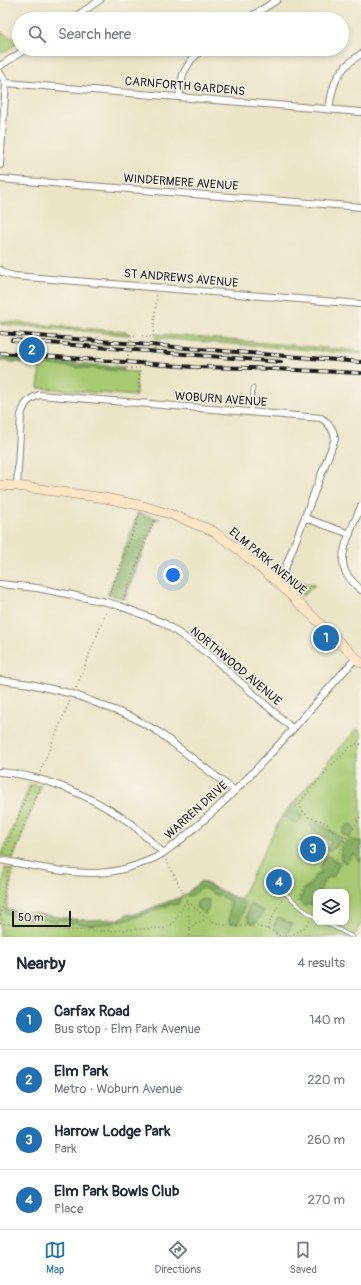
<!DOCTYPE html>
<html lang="en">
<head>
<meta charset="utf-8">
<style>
	:root { --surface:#fff; --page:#f6f6f7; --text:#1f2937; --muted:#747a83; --line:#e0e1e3; --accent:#1f6fb2 }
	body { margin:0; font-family:Pangolin,sans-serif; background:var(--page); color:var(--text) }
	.controls { position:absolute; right:12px; bottom:12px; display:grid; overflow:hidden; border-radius:8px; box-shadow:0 2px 6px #0003 }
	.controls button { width:36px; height:36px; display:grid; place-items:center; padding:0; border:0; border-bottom:1px solid var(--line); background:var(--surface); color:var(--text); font:20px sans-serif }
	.scale { position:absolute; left:12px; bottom:10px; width:59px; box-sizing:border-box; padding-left:4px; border:2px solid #1c1c1c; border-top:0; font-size:11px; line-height:14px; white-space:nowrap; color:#1c1c1c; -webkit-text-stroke:3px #f7f3e8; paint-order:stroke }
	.you { position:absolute; left:173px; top:575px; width:14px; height:14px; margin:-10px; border:3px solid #fff; border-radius:50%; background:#1a73e8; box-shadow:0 0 0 6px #1a73e833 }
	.badge { display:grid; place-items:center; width:26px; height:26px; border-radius:50%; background:var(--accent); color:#fff; font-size:13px; font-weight:700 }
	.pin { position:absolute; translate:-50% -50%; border:2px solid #fff; box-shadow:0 1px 4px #0006 }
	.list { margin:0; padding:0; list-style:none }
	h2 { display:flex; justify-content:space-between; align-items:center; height:52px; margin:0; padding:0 16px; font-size:17px }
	h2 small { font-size:13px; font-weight:400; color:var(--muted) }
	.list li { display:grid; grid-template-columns:26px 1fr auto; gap:12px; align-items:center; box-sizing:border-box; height:60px; padding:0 16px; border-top:1px solid var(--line) }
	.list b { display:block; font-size:15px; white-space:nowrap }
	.list p { margin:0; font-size:13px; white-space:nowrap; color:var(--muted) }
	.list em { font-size:13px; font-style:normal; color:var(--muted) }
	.icon { flex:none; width:22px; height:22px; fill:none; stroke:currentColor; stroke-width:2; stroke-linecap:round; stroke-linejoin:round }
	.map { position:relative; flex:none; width:361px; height:937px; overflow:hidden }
	.search { position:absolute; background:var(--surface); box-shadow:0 2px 6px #0003; left:12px; right:12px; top:12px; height:44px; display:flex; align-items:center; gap:10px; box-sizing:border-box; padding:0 14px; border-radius:22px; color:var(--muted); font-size:15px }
	.sheet { height:292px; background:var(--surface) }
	nav { display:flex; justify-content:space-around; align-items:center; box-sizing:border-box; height:56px; border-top:1px solid var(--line); background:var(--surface); font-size:11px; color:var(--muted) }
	nav a { display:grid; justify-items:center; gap:2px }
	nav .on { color:var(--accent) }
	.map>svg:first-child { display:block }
	.green { fill:#a7c971; stroke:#627246; fill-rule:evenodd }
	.forest { fill:#85ad63; stroke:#506440 }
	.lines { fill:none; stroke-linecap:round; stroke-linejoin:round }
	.lane-casing { stroke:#848072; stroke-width:4.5 }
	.street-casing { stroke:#848072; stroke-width:8 }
	.secondary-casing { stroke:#848072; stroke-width:10 }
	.path { stroke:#848072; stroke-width:1.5; stroke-dasharray:1 3; stroke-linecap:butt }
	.lane { stroke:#fff; stroke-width:3 }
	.street { stroke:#fff; stroke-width:6 }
	.secondary { stroke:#fde5c5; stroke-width:9 }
	.rail-casing { stroke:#1c1c1c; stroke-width:4 }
	.rail { stroke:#f7f3e8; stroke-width:2.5; stroke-dasharray:8; stroke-linecap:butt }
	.path-bridge { stroke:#848072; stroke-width:1.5; stroke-dasharray:1 3; stroke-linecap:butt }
	.labels { text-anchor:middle; stroke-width:3; stroke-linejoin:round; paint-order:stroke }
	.street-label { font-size:12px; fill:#1c1c1c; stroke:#f7f3e8 }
</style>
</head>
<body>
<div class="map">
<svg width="361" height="937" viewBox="0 0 361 937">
	<rect width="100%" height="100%" fill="#f7f3e8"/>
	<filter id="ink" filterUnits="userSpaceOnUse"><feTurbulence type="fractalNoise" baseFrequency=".025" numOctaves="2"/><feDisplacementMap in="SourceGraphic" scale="8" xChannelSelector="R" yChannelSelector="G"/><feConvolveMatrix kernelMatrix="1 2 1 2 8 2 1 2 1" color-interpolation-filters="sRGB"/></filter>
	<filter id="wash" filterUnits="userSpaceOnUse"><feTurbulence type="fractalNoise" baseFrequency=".012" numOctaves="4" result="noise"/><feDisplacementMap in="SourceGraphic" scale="16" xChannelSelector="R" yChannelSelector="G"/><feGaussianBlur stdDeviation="0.9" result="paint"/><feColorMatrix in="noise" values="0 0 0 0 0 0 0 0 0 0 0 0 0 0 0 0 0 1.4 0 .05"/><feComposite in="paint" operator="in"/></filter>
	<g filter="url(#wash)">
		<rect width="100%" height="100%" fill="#ebe5c8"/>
		<path class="green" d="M0 32 19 41V42L6 51 1 53 0 52Z
			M0 321 128 332V335L0 324Z
			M156 334 361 351V354L156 338Z
			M40 364 137 372 136 396 38 388Z
			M288 580 315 585 303 596Z
			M357 728 361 732V924L354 937H0V905L5 868 13 870 7 909 25 914 111 923 181 897 186 894 201 881 240 900 281 817ZM316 892H346V922H316Z
			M30 784 41 786 13 859 1 856Z"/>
		<path class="forest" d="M0 357 124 367 123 371 0 361Z
			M137 513 160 519 155 520 125 599 107 594 108 593 137 515Z
			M298 797 297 807 302 816 300 821 297 824 282 816Z
			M313 821C320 825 337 832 341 839 338 845 336 848 329 851L327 850 331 842 328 840V838L314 832 310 824Z
			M352 824 355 831 349 837 342 834C344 828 345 825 352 824Z
			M350 838 353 841H361V861L357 859 354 853 346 863 341 860C339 850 341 844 350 838Z
			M327 855 340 863 333 877 326 878 319 891 316 892V894L313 897 316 903V906L313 904 303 906 299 901 305 888H308L316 875 321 874 320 867Z
			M201 881 244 902 245 905 239 923H229L230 902 220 895H216L202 887 194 894 188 896 186 894Z
			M181 897 178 904 173 905 171 904C156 909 132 921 117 921L114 924C110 923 108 923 104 924 95 925 84 925 75 922L73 924 71 923V920H57L56 922 41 918 38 920 36 918C26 919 16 918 6 913L5 909 80 920 118 919 121 921 120 918 129 914 133 915Z
			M202 899 209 900 208 909 205 914 196 907 197 903Z
			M249 904 264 911 257 922 253 923 249 922 247 916Z
			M278 917 294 925 291 926 288 933 280 935 274 926Z"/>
	</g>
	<g filter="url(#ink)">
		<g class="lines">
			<g class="lane-casing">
				<path id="lane" d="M251 412 253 388
					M285 893 304 910 316 918
					M324 922 353 937"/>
			</g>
			<g class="street-casing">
				<path id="street" d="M72 19 100 0
					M247 19 277 0
					M0 66 26 49
					M0 73 6 83 0 165
					M6 83 361 112
					M179 97 183 74 191 60 203 49
					M329 109C333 81 337 70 361 54
					M0 179 361 207
					M0 270 3 273 14 276 361 304
					M17 486 21 415C25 403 27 400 39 395L321 418C329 423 334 429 335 439L284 571 276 581
					M361 506C355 522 337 554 345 571 348 578 355 584 361 590
					M305 518 350 534
					M0 584 37 588 106 602 120 606 164 623 211 656 293 729
					M0 680 30 684 73 694 132 717 157 731 235 791
					M0 772C44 775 93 797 129 822 141 831 152 843 163 853
					M0 860C35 866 72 876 108 872 125 870 148 862 162 854 167 851 172 846 177 843 190 832 203 821 216 809 266 762 310 709 356 658"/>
			</g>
			<g class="secondary-casing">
				<path id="secondary" d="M0 485 17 486 105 498 143 506 173 515 213 531 239 550 276 581 361 663"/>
			</g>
			<path class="path" d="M130 335 153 337 157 293
				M127 368H140L138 395
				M109 596 140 513
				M123 600 155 518
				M76 688 107 610
				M361 744H356L349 748 329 768 300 802V806L303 812 309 817 326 823 332 830 346 837 361 849
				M40 772 70 700
				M4 853 31 784
				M12 856 40 787
				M166 860 187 900 190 929V937
				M288 888 292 879
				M320 892 330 874 346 837 353 829 361 815
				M299 898 305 886
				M313 904 316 899
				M0 920 8 869
				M0 923 68 930 104 931 164 928 173 924 187 900C196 909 205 919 217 923 233 928 251 924 267 929 272 930 277 934 281 937
				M190 929 196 923 207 919
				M267 929 272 917 282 899
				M282 937C294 935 303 931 310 920"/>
			<use href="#lane" class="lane"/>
			<use href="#street" class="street"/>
			<use href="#secondary" class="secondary"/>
			<g class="rail-casing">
				<path id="rail" d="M0 333 361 362
					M12 340 281 362
					M0 353 194 367 251 368 361 373"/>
			</g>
			<use href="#rail" class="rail"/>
			<path class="path-bridge" d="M127 368 130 335"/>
		</g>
	</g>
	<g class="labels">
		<g class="street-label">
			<text transform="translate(185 86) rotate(5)" y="4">CARNFORTH GARDENS</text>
			<text transform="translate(181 182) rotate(4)" y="4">WINDERMERE AVENUE</text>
			<text transform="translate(181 278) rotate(5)" y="4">ST ANDREWS AVENUE</text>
			<text transform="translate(221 399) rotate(4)" y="4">WOBURN AVENUE</text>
			<text transform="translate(268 561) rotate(40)" y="4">ELM PARK AVENUE</text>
			<text transform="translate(236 666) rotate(40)" y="4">NORTHWOOD AVENUE</text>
			<text transform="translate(196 810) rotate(-42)" y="4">WARREN DRIVE</text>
		</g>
	</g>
</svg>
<div class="controls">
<button><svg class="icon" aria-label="layers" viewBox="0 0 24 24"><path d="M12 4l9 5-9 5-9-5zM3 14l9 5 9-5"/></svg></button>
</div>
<div class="scale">50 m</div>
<div class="you"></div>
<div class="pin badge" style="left:326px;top:638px">1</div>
<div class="pin badge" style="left:32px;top:350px">2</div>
<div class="pin badge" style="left:313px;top:849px">3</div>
<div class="pin badge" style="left:279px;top:882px">4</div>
<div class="search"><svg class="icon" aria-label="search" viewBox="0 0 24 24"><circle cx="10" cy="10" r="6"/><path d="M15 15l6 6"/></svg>Search here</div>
</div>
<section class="sheet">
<h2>Nearby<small>4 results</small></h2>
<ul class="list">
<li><span class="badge">1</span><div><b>Carfax Road</b><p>Bus stop · Elm Park Avenue</p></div><em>140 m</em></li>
<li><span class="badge">2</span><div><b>Elm Park</b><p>Metro · Woburn Avenue</p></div><em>220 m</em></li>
<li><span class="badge">3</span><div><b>Harrow Lodge Park</b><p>Park</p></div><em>260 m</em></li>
<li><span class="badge">4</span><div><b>Elm Park Bowls Club</b><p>Place</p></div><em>270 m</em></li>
</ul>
</section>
<nav>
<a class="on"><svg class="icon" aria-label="map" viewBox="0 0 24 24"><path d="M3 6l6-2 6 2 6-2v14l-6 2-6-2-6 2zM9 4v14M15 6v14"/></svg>Map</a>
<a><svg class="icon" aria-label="directions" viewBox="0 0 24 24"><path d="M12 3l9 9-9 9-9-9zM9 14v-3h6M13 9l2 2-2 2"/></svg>Directions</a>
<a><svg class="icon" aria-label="saved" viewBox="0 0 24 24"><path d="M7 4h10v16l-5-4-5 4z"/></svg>Saved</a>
</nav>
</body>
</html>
